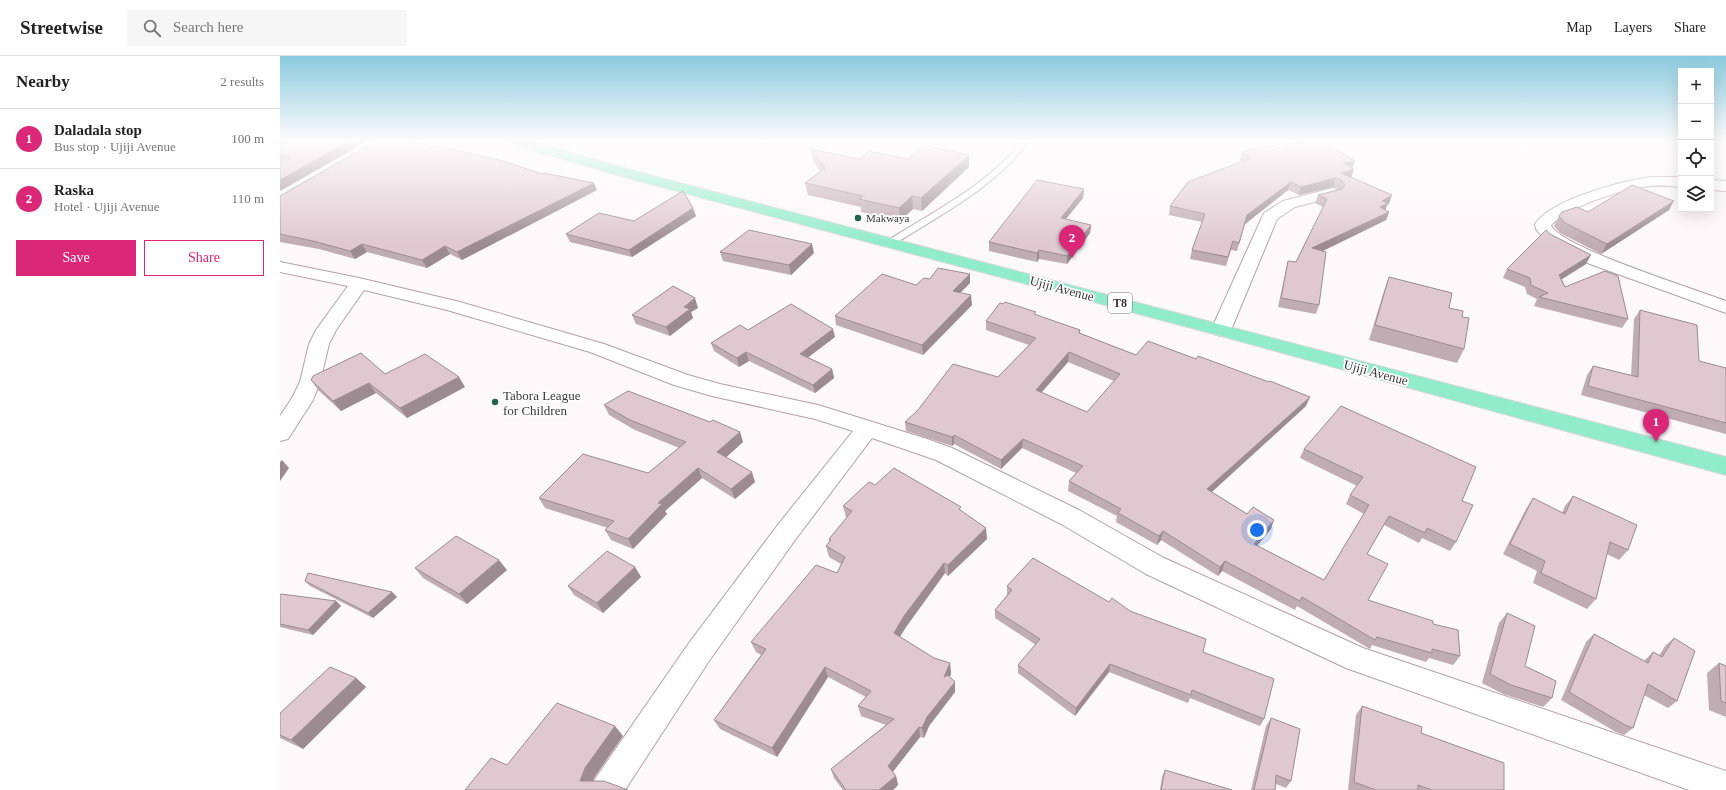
<!DOCTYPE html>
<html lang="en">
<head>
<meta charset="utf-8">
<style>
	:root { --surface:#fff; --page:#f6f6f6; --text:#222; --muted:#767676; --line:#e0e0e0; --accent:#db2777 }
	body { margin:0; font-family:"Times New Roman",serif; background:var(--page); color:var(--text) }
	.controls { position:absolute; right:12px; top:12px; display:grid; overflow:hidden; border-radius:0px; box-shadow:0 4px 16px #0002 }
	.controls button { width:36px; height:36px; display:grid; place-items:center; padding:0; border:0; border-bottom:1px solid var(--line); background:var(--surface); color:var(--text); font:20px sans-serif }
	.you { position:absolute; left:977px; top:474px; width:14px; height:14px; margin:-10px; border:3px solid #fff; border-radius:50%; background:#1a73e8; box-shadow:0 0 0 6px #1a73e833 }
	.badge { display:grid; place-items:center; width:26px; height:26px; border-radius:50%; background:var(--accent); color:#fff; font-size:13px; font-weight:700 }
	.pin { position:absolute; translate:-50% -33px; filter:drop-shadow(0 1px 2px #0008) }
	.pin::after { content:''; position:absolute; top:21px; width:14px; height:12px; background:inherit; clip-path:polygon(0 0,100% 0,50% 100%) }
	.list { margin:0; padding:0; list-style:none }
	h2 { display:flex; justify-content:space-between; align-items:center; height:52px; margin:0; padding:0 16px; font-size:17px }
	h2 small { font-size:13px; font-weight:400; color:var(--muted) }
	.list li { display:grid; grid-template-columns:26px 1fr auto; gap:12px; align-items:center; box-sizing:border-box; height:60px; padding:0 16px; border-top:1px solid var(--line) }
	.list b { display:block; font-size:15px; white-space:nowrap }
	.list p { margin:0; font-size:13px; white-space:nowrap; color:var(--muted) }
	.list em { font-size:13px; font-style:normal; color:var(--muted) }
	.actions { display:flex; gap:8px; padding:12px 16px }
	.actions a { flex:1; padding:9px 0; border:1px solid var(--accent); border-radius:0px; text-align:center; font-size:14px; color:var(--accent) }
	.actions .main { background:var(--accent); color:#fff }
	.icon { flex:none; width:22px; height:22px; fill:none; stroke:currentColor; stroke-width:2; stroke-linecap:round; stroke-linejoin:round }
	.map { position:relative; flex:none; width:1446px; height:734px; overflow:hidden }
	header { display:flex; align-items:center; gap:24px; box-sizing:border-box; height:56px; padding:0 20px; background:var(--surface); border-bottom:1px solid var(--line) }
	header strong { font-size:19px }
	nav { display:flex; gap:22px; margin-inline-start:auto; font-size:14px }
	.search { width:280px; height:36px; background:var(--page); display:flex; align-items:center; gap:10px; box-sizing:border-box; padding:0 14px; border-radius:0px; color:var(--muted); font-size:15px }
	main { display:flex }
	aside { flex:1; background:var(--surface) }
	.map>svg:first-child { display:block }
	.lines { fill:none; stroke-linecap:round; stroke-linejoin:round }
	.lane-casing { stroke:#b6a0a8; stroke-width:2 }
	.street-casing { stroke:#b6a0a8; stroke-width:2 }
	.highway-casing { stroke:#d8d7d7; stroke-width:2 }
	.lane { fill:#fff; fill-rule:evenodd }
	.street { fill:#fff; fill-rule:evenodd }
	.highway { fill:#90eccb; fill-rule:evenodd }
	.wall { fill:#c0acb3; fill-rule:evenodd }
	.shaded-wall { fill:#9c8c92 }
	.building { fill:#dfc8d0; stroke:#9c8c92; fill-rule:evenodd }
	.poi-dot { fill:#24624f; stroke:#fff; stroke-width:1.5 }
	.labels { text-anchor:middle; stroke-width:3.5; stroke-linejoin:round; paint-order:stroke }
	.far-poi-label { font-size:11px; fill:#3e3538; stroke:#fff; text-anchor:start }
	.shield { fill:#fff; stroke:#787274; stroke-width:1 }
	.shield-label { font-size:12px; font-weight:bold; fill:#3e3538 }
	.street-label { font-size:13px; fill:#3e3538; stroke:#fff }
	.poi-label { font-size:13px; fill:#3e3538; stroke:#fff; text-anchor:start }
</style>
</head>
<body>
<header>
<strong>Streetwise</strong>
<div class="search"><svg class="icon" aria-label="search" viewBox="0 0 24 24"><circle cx="10" cy="10" r="6"/><path d="M15 15l6 6"/></svg>Search here</div>
<nav><a>Map</a><a>Layers</a><a>Share</a></nav>
</header>
<main>
<aside>
<h2>Nearby<small>2 results</small></h2>
<ul class="list">
<li><span class="badge">1</span><div><b>Daladala stop</b><p>Bus stop · Ujiji Avenue</p></div><em>100 m</em></li>
<li><span class="badge">2</span><div><b>Raska</b><p>Hotel · Ujiji Avenue</p></div><em>110 m</em></li>
</ul>
<div class="actions"><a class="main">Save</a><a>Share</a></div>
</aside>
<div class="map">
<svg width="1446" height="734" viewBox="0 0 1446 734">
	<rect width="100%" height="100%" fill="#fdf8fa"/>
	<g class="lines">
		<g class="lane-casing">
			<path id="lane" d="M741 85H748C718 130 658 160 613 189H607V185C649 158 713 126 741 85Z"/>
		</g>
		<g class="street-casing">
			<path id="street" d="M1371 121H1401V131C1391 130 1381 129 1370 130 1343 133 1291 149 1271 169 1277 190 1420 235 1446 245V257L1310 208 1266 185 1256 173 1255 168C1272 143 1342 125 1371 121Z
				M1431 124 1446 125V135L1431 134Z
				M1053 132 1058 134 1061 137 1058 140 1015 151 997 163 951 274 948 278 941 280 934 278 931 274 984 157 1003 145Z
				M0 206 79 222 180 246 324 288 408 319 440 328 538 349 647 383 672 392 799 454 884 502 1083 592 1446 715V734H1409L1066 612 866 518 781 468 656 404 592 382 515 484 429 605 345 734H310L315 723 409 587 497 470 573 375 535 363 432 340 394 329 310 296 167 254 84 234 56 274 49 288 40 326 33 344 8 383 0 385V360L12 342 20 326 29 288 36 274 68 230 0 216Z"/>
		</g>
		<g class="highway-casing">
			<path id="highway" d="M228 85H251L358 116 1446 401V419L934 278 348 122 230 88Z"/>
		</g>
		<use href="#lane" class="lane"/>
		<use href="#street" class="street"/>
		<use href="#highway" class="highway"/>
	</g>
	<path class="wall" d="M0 85 86 86 0 135V106L2 105 0 104Z
		M997 92 1072 113H1074L1071 121 1109 148 1107 149 1105 154 1109 156 1106 164 1043 195 1039 249 1036 258 998 251 1006 214 1008 205 1016 206 1043 151 1035 147 1038 139 1059 133 1053 131 1019 139 1008 134 965 168 957 195 951 194 946 210 910 203 912 194 922 166 889 159 890 150 962 105 960 104 962 96Z
		M531 93 580 103H627L689 111 642 155 633 153 620 165 581 156V151L528 139 525 127 540 115 533 105Z
		M262 118 317 134 182 204 170 198 147 212 87 196 75 203 39 193 0 186V140Z
		M804 133 803 142 786 163 811 169 810 177 787 208 759 203 757 206 709 195V186Z
		M1389 154 1321 198 1280 177 1274 170 1279 160 1308 156Z
		M416 160 352 201 290 186 286 178 354 165Z
		M1270 178 1306 208 1282 223 1285 231 1348 263 1342 272 1254 250 1257 243 1247 238 1245 231 1223 222 1227 213Z
		M440 196 534 197 511 219 443 205Z
		M1109 221 1169 252 1182 261 1184 293 1177 307 1089 284 1104 235Z
		M650 223 690 227 680 237 692 249 643 299 556 269 555 260 636 229Z
		M418 252 411 256 413 262 390 280 356 268 352 259Z
		M1360 254 1419 305 1446 312V378L1301 339 1307 319 1313 310 1351 320 1354 263Z
		M756 259 800 274V277L856 299 1026 350 932 436 991 473 977 490 1044 524 1084 458 1066 448 1070 439 1077 430 1020 402 1024 393 1182 445 1176 486 1170 495 1142 482 1139 487 1104 469 1087 498 1088 544 1153 568 1180 600 1173 609 1149 602 1146 606 1092 589 1090 593 1017 550 1015 554 942 515 938 520 881 484 877 489 836 466 837 460 788 435 789 425 796 417 742 392 721 413 674 388 672 390 626 375 625 366 718 321 749 289 706 274V265ZM788 306 834 325 807 356 761 337Z
		M468 274 555 281 528 301 552 313 554 322 535 337 469 305 459 311 434 295 431 287Z
		M105 318 185 331 127 362 96 337 61 355 38 334 31 324Z
		M324 349 430 366 460 376 463 386 446 401 475 426 455 443 422 422 385 455 387 458 353 493 331 484 325 474 328 472 265 452 259 442 368 417 399 392 355 374 329 359Z
		M595 429 681 455 707 483 668 520 665 517 626 571 620 581 654 602 670 607 671 618 669 621 675 636 649 670 644 682 640 681 613 716 616 720 618 729 613 734H563L554 722 551 713 606 669 581 660 578 650 586 641 548 621 497 701 440 673 434 664 481 599 476 596 471 586 557 517 561 508 549 501 546 490 549 486V483L567 462 566 461 563 450Z
		M1293 440 1348 494 1339 504 1327 498 1316 543 1307 553 1253 527 1257 515 1223 498 1246 453 1253 442 1282 457 1285 450Z
		M355 511 361 521 323 557 294 539 288 530Z
		M135 512 227 514 187 548 143 522Z
		M25 525 112 536 117 541 93 562 30 530Z
		M727 530 829 546 850 555 923 596 984 663 980 670 910 642 908 647 829 616 795 660 738 617V609L756 589 715 562V554L727 539Z
		M0 539 56 545 61 550 33 579 0 571Z
		M1227 557 1245 610 1272 642 1263 651 1223 638 1202 627 1219 567Z
		M1314 578 1364 605 1373 596 1379 600 1385 590 1394 582 1397 645 1388 652 1364 639 1353 672 1344 679 1336 676 1281 644 1306 586Z
		M1439 607 1446 610V661L1429 654 1427 617Z
		M76 622 86 631 23 693 0 682V657Z
		M1082 650 1141 677 1224 734H1068L1076 659Z
		M991 662 1011 725 1006 732 996 728 995 734H971L986 670Z
		M885 714 952 734H880L882 721Z"/>
	<path class="shaded-wall" d="M69 85 86 86 0 135V124Z
		M689 99V111L642 155 641 142Z
		M1075 105 1072 113 1063 107Z
		M1074 113 1071 122 1061 117Z
		M1055 122 1053 131 1019 139 1021 131Z
		M1011 126 1008 134 965 168 957 195 967 159Z
		M314 127 317 134 182 204 177 196Z
		M804 133 803 142 780 170 781 162Z
		M1112 139 1109 148 1107 149 1105 156 1099 153 1102 145Z
		M632 140 633 153 620 165 619 152Z
		M1394 145 1389 154 1321 198 1327 188Z
		M413 152 416 160 352 201 349 194Z
		M1109 156 1106 164 1030 201 1032 192Z
		M811 169 810 177 787 208V200Z
		M82 188 87 196 75 203 70 195Z
		M532 188 534 197 511 219 509 209Z
		M165 190 170 198 147 212 142 204Z
		M759 194V203L757 206V197Z
		M1311 199 1306 208 1274 228 1279 219Z
		M690 218V227L673 244V235Z
		M691 239 692 249 643 299 642 289Z
		M415 242 418 252 411 256 413 262 390 280 386 271 404 251Z
		M553 273 555 281 522 306 520 298Z
		M466 296 469 305 459 311 457 302Z
		M789 296 788 306 755 344 756 334Z
		M552 313 554 322 535 337 533 329Z
		M179 321 185 331 127 362 120 352Z
		M89 327 96 337 61 355 53 345Z
		M1030 341 1026 350 925 442 927 433Z
		M460 376 463 386 441 406 437 396Z
		M674 379V388L672 390V381Z
		M743 383 742 392 721 413V404Z
		M2 404 9 412 0 425V406Z
		M418 412 422 422 385 455 387 458 353 493 348 483 378 447Z
		M472 416 475 426 455 443 451 433Z
		M994 464 991 473 970 498 974 488Z
		M706 472 707 483 668 520V509Z
		M883 475 881 484 877 489 879 480Z
		M219 504 227 514 187 548 179 538Z
		M945 505 942 515 938 520 940 511Z
		M664 507 665 517 626 571 616 587 614 577 624 560Z
		M355 511 361 521 323 557 317 547Z
		M112 536 117 541 93 562 88 557Z
		M56 545 61 550 33 579 28 574Z
		M670 607 671 618 665 632 664 621Z
		M830 608 829 616 795 660 796 652Z
		M545 611 548 621 497 701 492 692Z
		M76 622 86 631 23 693 11 684Z
		M675 626V636L649 670 644 682 642 672 647 661Z
		M335 670 343 680 314 722 310 734 300 725 305 712Z
		M639 671 640 681 610 719 608 710Z
		M616 720 618 729 613 734H599Z"/>
	<path class="building" d="M0 85H69L0 124V106L10 101 0 98Z
		M96 85H122L156 91 158 90 223 105 262 118 264 117 314 127 177 196 165 190 142 204 82 188 70 195 33 185 0 178V140Z
		M1021 85H1042L1075 105 1063 107 1074 113 1061 117 1112 139 1102 145 1108 147 1100 151 1109 156 1032 192 1046 196 1039 249 1001 242 1008 205 1016 206 1047 143 1038 139 1062 133 1065 129 1061 124 1055 122 1021 131 1011 126 967 159 959 187 953 185 948 201 912 194 925 158 890 150 908 126 971 102 962 96 993 89 997 92Z
		M644 89 689 99 641 142 632 140 619 152 579 143 583 140 525 127 545 112 531 93 580 103 589 95 627 103Z
		M757 124 804 133 781 162 811 169 787 200 759 194 757 197 709 186Z
		M1352 129 1394 145 1327 188 1285 167 1279 160 1282 156 1297 151 1308 156Z
		M403 135 413 152 349 194 286 178 319 157 354 165Z
		M469 174 532 188 509 209 440 196Z
		M1266 174 1270 178 1311 199 1279 219 1285 231 1325 215 1338 220 1348 263 1259 241 1268 237 1251 229 1250 222 1227 213Z
		M658 212 690 218 673 235 691 239 642 289 555 260 602 218 636 229 644 222 650 223Z
		M1109 221 1172 237 1169 252 1183 255 1182 261 1189 262 1184 293 1095 269Z
		M393 230 415 242 404 251 410 253 386 271 352 259Z
		M725 246 756 256 754 258 800 274 799 277 856 299 868 285 916 303 918 300 989 326 990 325 1030 341 927 433 967 458 973 451 994 464 974 488 1044 524 1089 449 1070 439 1083 421 1024 393 1061 350 1196 411 1182 445 1193 449 1176 486 1147 472 1145 477 1109 460 1087 498 1108 508 1088 544 1153 565V568L1178 574 1180 600 1152 593V597L1097 581 1095 584 1022 541 1020 545 945 505 940 511 883 475 879 480 838 457 841 453 789 425 803 410 743 383 721 404 674 379 672 381 625 366 638 354 673 308 718 321 756 282 706 265 720 247 723 248ZM789 296 840 318 807 356 756 334Z
		M511 248 553 273 520 298 552 313 533 329 466 296 457 302 431 287 460 269 468 274Z
		M1360 254 1417 269 1419 305 1446 312V367L1308 330 1313 310 1358 321Z
		M81 297 105 318 145 298 179 321 120 352 89 327 53 345 31 324 33 320Z
		M348 335 430 366 433 364 460 376 437 396 472 416 451 433 418 412 378 447 382 448 348 483 325 474 334 465 259 442 303 398 368 417 406 386 350 364 324 349Z
		M614 412 681 451 679 453 706 472 668 509 664 507 624 560 614 577 654 602 670 607 664 621 668 619 675 626 647 661 642 672 639 671 608 710 616 720 599 734H566L551 713 614 663 578 650 591 635 545 611 492 692 434 664 486 593 471 586 536 509 557 517 565 501 546 490 551 484 549 483 572 455 563 450 589 426 595 429Z
		M1293 440 1357 469 1348 494 1330 486 1316 543 1261 517 1265 505 1230 488 1253 442 1285 458Z
		M176 480 219 504 179 538 135 512Z
		M327 495 355 511 317 547 288 530Z
		M753 502 829 546 832 542 850 555 926 583 923 596 994 623 984 663 912 634 911 639 830 608 796 652 738 609 760 583 715 554 732 534 727 530Z
		M28 517 112 536 88 557 25 525Z
		M1 538 56 545 28 574 0 568V539Z
		M1227 557 1255 570 1245 610 1276 625 1272 642 1231 629 1210 618Z
		M1314 578 1368 607 1373 596 1382 601 1394 582 1415 595 1397 645 1368 628 1353 672 1345 669 1289 636Z
		M1439 607 1446 610V647L1441 645Z
		M50 611 76 622 11 684 0 679V657Z
		M277 647 335 670 305 712 300 725H324L348 734H185L211 702 227 709Z
		M1082 650 1142 671 1141 677 1224 707V734H1152L1138 729V734H1096L1074 726Z
		M991 662 1020 673 1011 725 996 719 995 734H974Z
		M885 714 952 734H881Z"/>
	<linearGradient id="sky" x2="0" y2="1"><stop stop-color="#8acade"/><stop offset="0.45" stop-color="#fefcfd"/><stop offset="1" stop-color="#fefcfd" stop-opacity="0"/></linearGradient>
	<rect width="1446" height="188" fill="url(#sky)"/>
	<g class="poi-dot">
		<circle cx="578" cy="162" r="4"/>
		<circle cx="215" cy="346" r="4"/>
	</g>
	<g class="labels">
		<g class="far-poi-label">
			<text x="586" y="166">Makwaya</text>
		</g>
		<rect class="shield" x="828" y="237" width="24" height="20" rx="3"/>
		<g class="shield-label">
			<text x="840" y="251">T8</text>
		</g>
		<g class="street-label">
			<text transform="translate(782 232) rotate(15)" y="5">Ujiji Avenue</text>
			<text transform="translate(1096 316) rotate(15)" y="5">Ujiji Avenue</text>
		</g>
		<g class="poi-label">
			<text x="223" y="344">Tabora League<tspan x="223" dy="15">for Children</tspan></text>
		</g>
	</g>
</svg>
<div class="controls">
<button>+</button>
<button>−</button>
<button><svg class="icon" aria-label="locate" viewBox="0 0 24 24"><circle cx="12" cy="12" r="6"/><path d="M12 2v4M12 18v4M2 12h4M18 12h4"/></svg></button>
<button><svg class="icon" aria-label="layers" viewBox="0 0 24 24"><path d="M12 4l9 5-9 5-9-5zM3 14l9 5 9-5"/></svg></button>
</div>
<div class="you"></div>
<div class="pin badge" style="left:1376px;top:386px">1</div>
<div class="pin badge" style="left:792px;top:202px">2</div>
</div>
</main>
</body>
</html>
